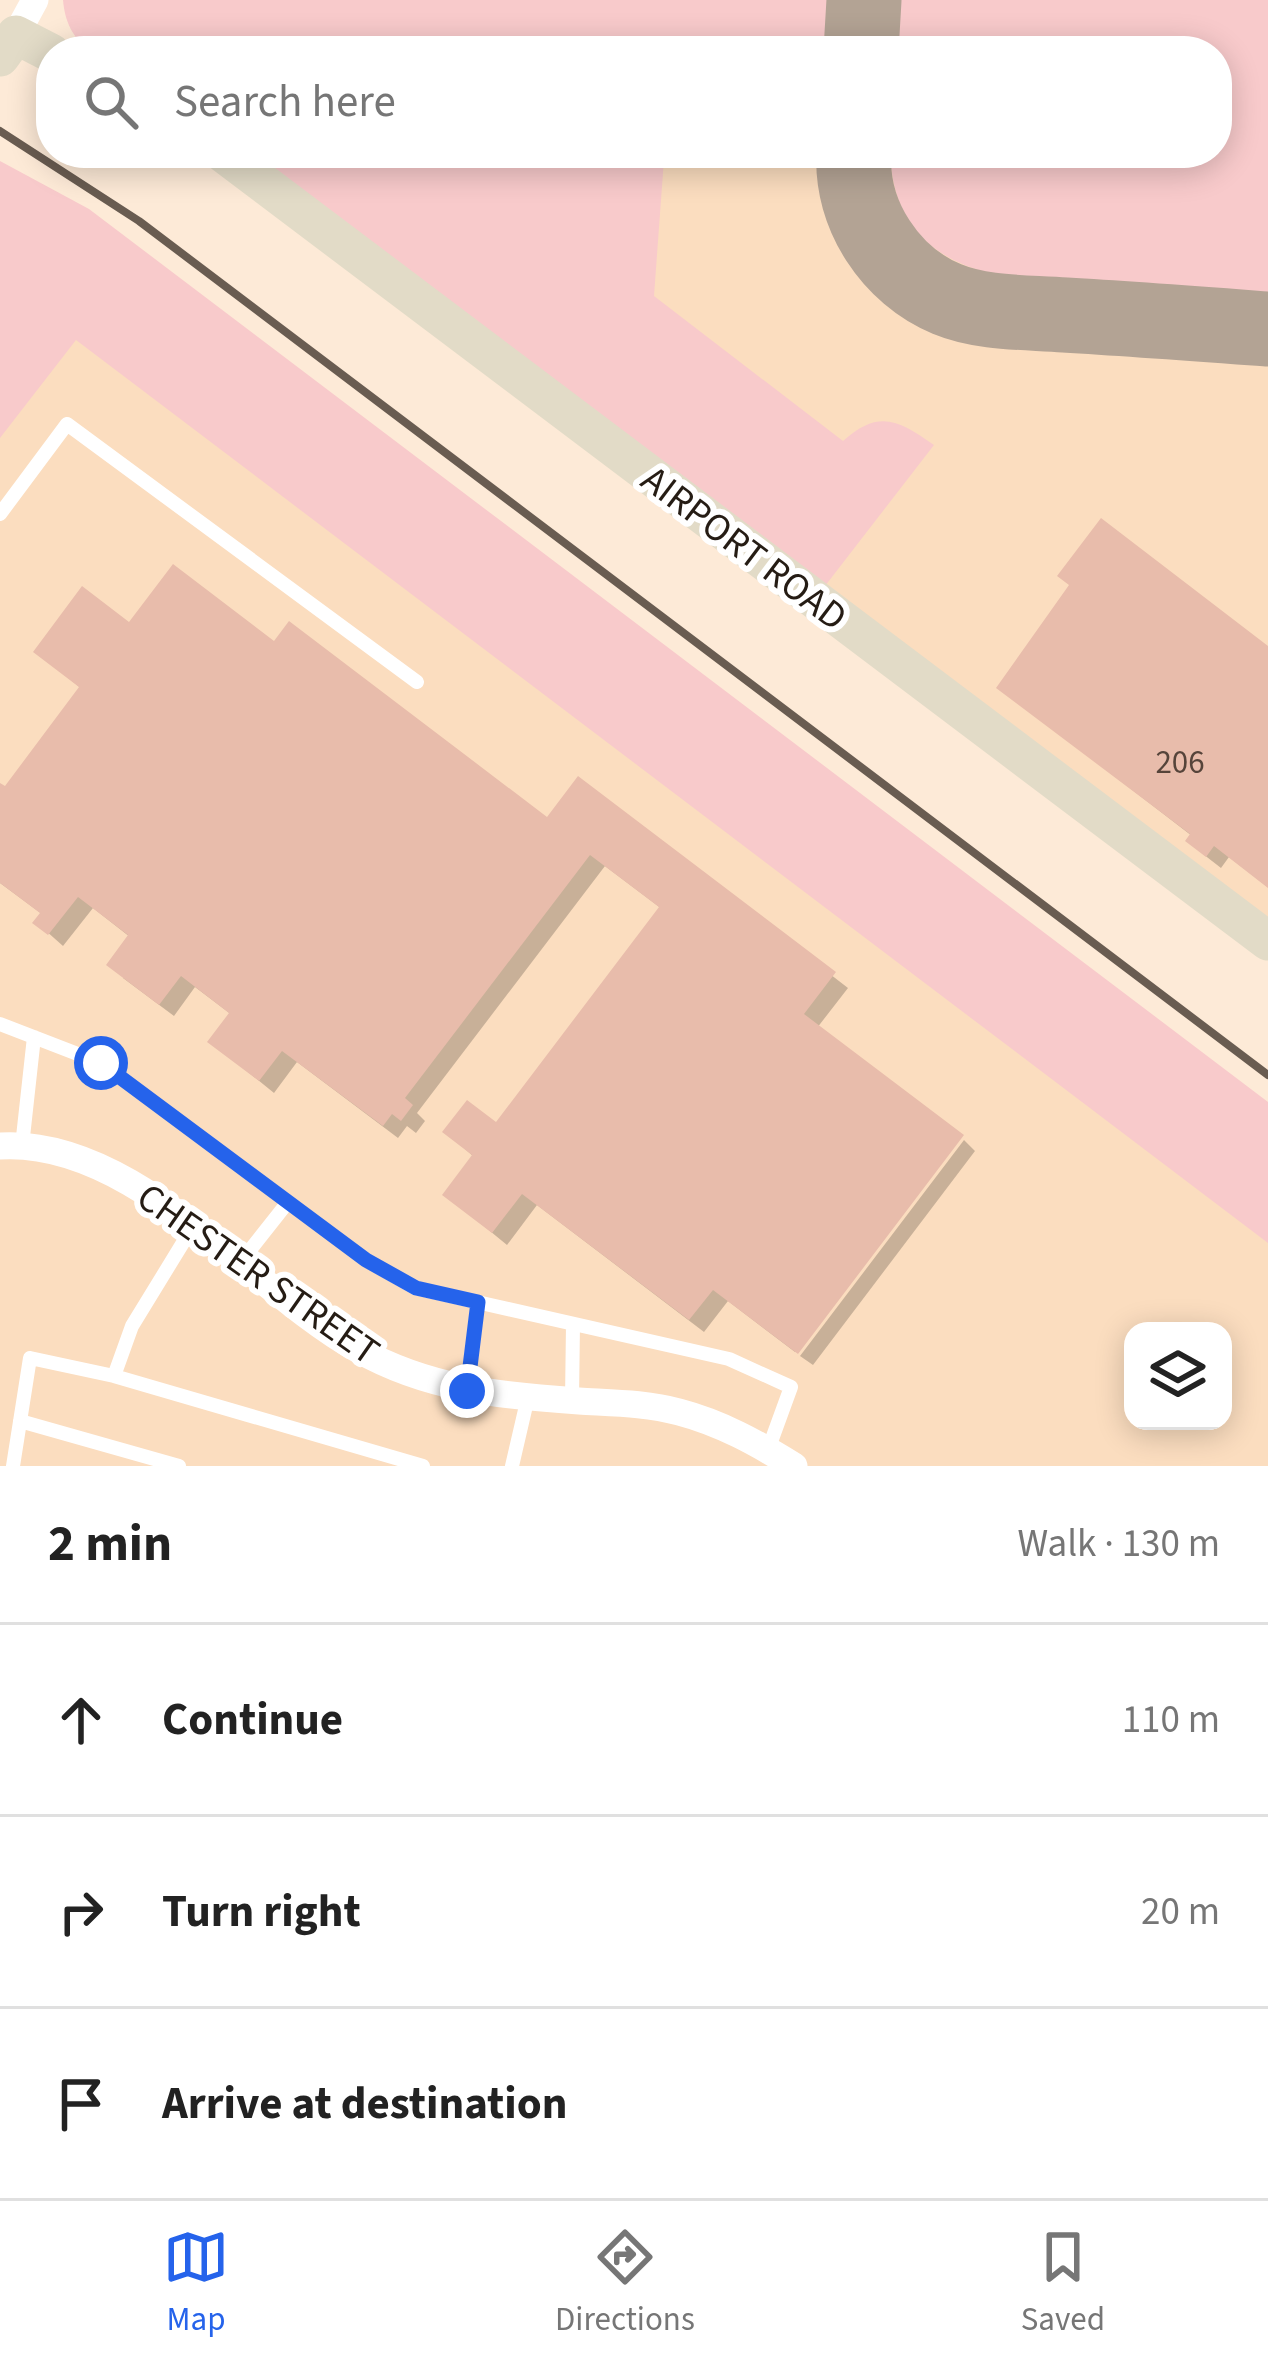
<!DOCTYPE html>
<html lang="en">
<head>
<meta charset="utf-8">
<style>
	:root { --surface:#fff; --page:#f2f2f2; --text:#222; --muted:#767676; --line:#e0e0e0; --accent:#2563eb }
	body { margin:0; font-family:"Source Sans 3",sans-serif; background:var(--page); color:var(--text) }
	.controls { position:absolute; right:36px; bottom:36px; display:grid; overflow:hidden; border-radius:24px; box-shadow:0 6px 30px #0003 }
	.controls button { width:108px; height:108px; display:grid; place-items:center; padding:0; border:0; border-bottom:3px solid var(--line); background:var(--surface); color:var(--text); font:60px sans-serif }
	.stop { position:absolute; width:36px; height:36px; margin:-27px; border:9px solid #2563eb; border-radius:50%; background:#fff }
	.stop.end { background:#2563eb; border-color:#fff; box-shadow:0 3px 12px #0008 }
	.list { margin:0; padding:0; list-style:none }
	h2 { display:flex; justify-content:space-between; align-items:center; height:156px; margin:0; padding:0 48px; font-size:51px }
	h2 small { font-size:39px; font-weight:400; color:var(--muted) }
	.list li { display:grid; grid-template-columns:78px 1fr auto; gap:36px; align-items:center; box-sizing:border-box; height:192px; padding:0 48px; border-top:3px solid var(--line) }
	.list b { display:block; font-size:45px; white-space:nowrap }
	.list em { font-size:39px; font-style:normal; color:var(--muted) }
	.icon { flex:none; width:66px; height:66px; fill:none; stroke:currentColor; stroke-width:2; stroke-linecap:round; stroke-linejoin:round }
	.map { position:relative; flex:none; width:1268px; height:1466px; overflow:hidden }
	.search { position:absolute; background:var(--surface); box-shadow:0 6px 30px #0003; left:36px; right:36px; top:36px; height:132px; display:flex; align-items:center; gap:30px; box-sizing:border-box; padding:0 42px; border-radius:48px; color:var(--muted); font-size:45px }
	.sheet { height:732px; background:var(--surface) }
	nav { display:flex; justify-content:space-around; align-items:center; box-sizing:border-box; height:168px; border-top:3px solid var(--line); background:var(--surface); font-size:33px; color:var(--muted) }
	nav a { display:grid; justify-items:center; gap:6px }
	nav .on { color:var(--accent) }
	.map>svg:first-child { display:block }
	.built { fill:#fbddbf; fill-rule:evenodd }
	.green { fill:#f8cacb }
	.shadow { fill:#0003 }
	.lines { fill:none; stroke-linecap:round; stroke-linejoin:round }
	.taxiway { stroke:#b3a394; stroke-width:75 }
	.building { fill:#e8bcab }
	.lane { stroke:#fff; stroke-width:14 }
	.street { stroke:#fff; stroke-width:27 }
	.secondary { stroke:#e2dbc7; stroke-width:39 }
	.rail { stroke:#695c51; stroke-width:8 }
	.route { stroke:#2563eb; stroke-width:15 }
	.labels { text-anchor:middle; stroke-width:12; stroke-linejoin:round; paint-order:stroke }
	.number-label { font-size:33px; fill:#56443a }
	.street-label { font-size:39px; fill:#251c14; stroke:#fff }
</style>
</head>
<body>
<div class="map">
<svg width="1268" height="1466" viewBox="0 0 1268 1466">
	<rect width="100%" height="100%" fill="#fdead7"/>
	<path class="built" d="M104 0H1268V943L242 153H1217V51H110Z
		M0 205 1268 1141V1466H0ZM1133 1331H1223V1421H1133Z"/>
	<path class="green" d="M63 0H832L829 51H89C72 36 65 22 63 0Z
		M899 0H1268V295L991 274C926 256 893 221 890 153H1217V51H894Z
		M254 153H680L664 159 654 296 843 441C879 409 898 420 934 445L825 586Z
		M0 161 89 209 1268 1102V1243L76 340 0 438Z"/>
	<path class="shadow" d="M130 626 274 645 548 821 579 780 848 988 817 1028 960 1136 795 1352 728 1301 704 1332 537 1205 507 1245 446 1195 474 1157 446 1132 497 1126 662 909 605 866 417 1113 425 1121 416 1133 407 1126 398 1138 297 1062 274 1093 211 1042 232 1015 195 987 174 1016 123 978 130 937 93 908 63 946 36 922 42 914 0 883V786L5 790 82 689 36 652Z
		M1268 649V887L1229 857 1221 868 1203 854 1192 836 1000 688Z
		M964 1140 975 1151 813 1365 800 1356Z"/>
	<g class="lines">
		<path class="taxiway" d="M861 51 864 0
			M854 153C850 215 891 276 947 299 983 314 1027 312 1065 315 1133 319 1200 324 1268 329"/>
	</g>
	<path class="building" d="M1101 518 1268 646V888L1214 846 1206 857 1185 841 1190 834 996 688 1069 585 1057 576Z
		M173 564 274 641 289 621 547 817 578 776 836 972 804 1014 964 1135 798 1354 713 1290 689 1320 522 1194 492 1233 442 1195 472 1155 442 1132 467 1100 496 1122 659 907 590 855 405 1098 413 1105 401 1121 392 1114 383 1126 282 1051 259 1081 207 1042 229 1013 181 976 159 1005 106 965 128 935 78 897 48 935 32 923 40 913 0 883V783L5 786 79 687 33 652 82 586 129 622Z"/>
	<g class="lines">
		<path class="lane" d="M0 514 67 424 417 682
			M0 1024 101 1063 366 1260 415 1288 729 1359 791 1387 768 1450
			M22 1146 34 1037
			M239 1264 288 1202
			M114 1376 423 1466
			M467 1391 478 1302
			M572 1400 573 1324
			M20 1421 179 1466
			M13 1466 30 1358 114 1376 132 1326 192 1228
			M512 1466 528 1397"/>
		<path class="street" d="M16 35 35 0
			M0 1146C134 1138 250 1289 359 1350 428 1389 502 1396 579 1401 612 1403 646 1403 679 1412 721 1423 757 1443 794 1466"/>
		<path class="secondary" d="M0 57 16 35 51 53
			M223 153 1268 941"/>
		<path class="rail" d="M0 131 139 221 1268 1075"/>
	</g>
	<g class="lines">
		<path class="route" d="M101 1063 366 1260 416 1288 478 1302 467 1391"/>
	</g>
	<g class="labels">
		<g class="number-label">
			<text x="1180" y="773">206</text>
		</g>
		<g class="street-label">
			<text transform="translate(745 547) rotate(37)" y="14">AIRPORT ROAD</text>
			<text transform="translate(259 1273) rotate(35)" y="14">CHESTER STREET</text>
		</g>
	</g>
</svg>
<div class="controls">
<button><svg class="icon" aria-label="layers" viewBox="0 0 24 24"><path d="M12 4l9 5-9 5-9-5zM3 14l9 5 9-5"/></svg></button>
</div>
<div class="stop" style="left:101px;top:1063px"></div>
<div class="stop end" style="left:467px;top:1391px"></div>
<div class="search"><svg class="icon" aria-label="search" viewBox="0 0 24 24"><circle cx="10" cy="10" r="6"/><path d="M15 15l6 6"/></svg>Search here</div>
</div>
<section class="sheet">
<h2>2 min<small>Walk · 130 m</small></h2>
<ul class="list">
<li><svg class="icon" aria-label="ahead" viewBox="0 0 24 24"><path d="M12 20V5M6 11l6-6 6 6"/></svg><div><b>Continue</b></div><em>110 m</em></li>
<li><svg class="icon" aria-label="right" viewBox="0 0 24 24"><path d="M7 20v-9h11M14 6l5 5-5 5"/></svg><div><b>Turn right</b></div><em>20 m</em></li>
<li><svg class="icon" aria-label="arrive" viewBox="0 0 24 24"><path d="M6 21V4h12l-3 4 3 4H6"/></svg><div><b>Arrive at destination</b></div></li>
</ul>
</section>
<nav>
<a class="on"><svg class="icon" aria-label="map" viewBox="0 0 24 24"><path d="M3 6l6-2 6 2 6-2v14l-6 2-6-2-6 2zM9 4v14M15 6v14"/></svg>Map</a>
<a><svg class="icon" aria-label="directions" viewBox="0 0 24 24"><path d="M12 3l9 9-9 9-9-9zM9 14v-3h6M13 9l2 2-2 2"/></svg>Directions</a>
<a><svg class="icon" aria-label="saved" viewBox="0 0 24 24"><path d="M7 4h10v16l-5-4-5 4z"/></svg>Saved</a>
</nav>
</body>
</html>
